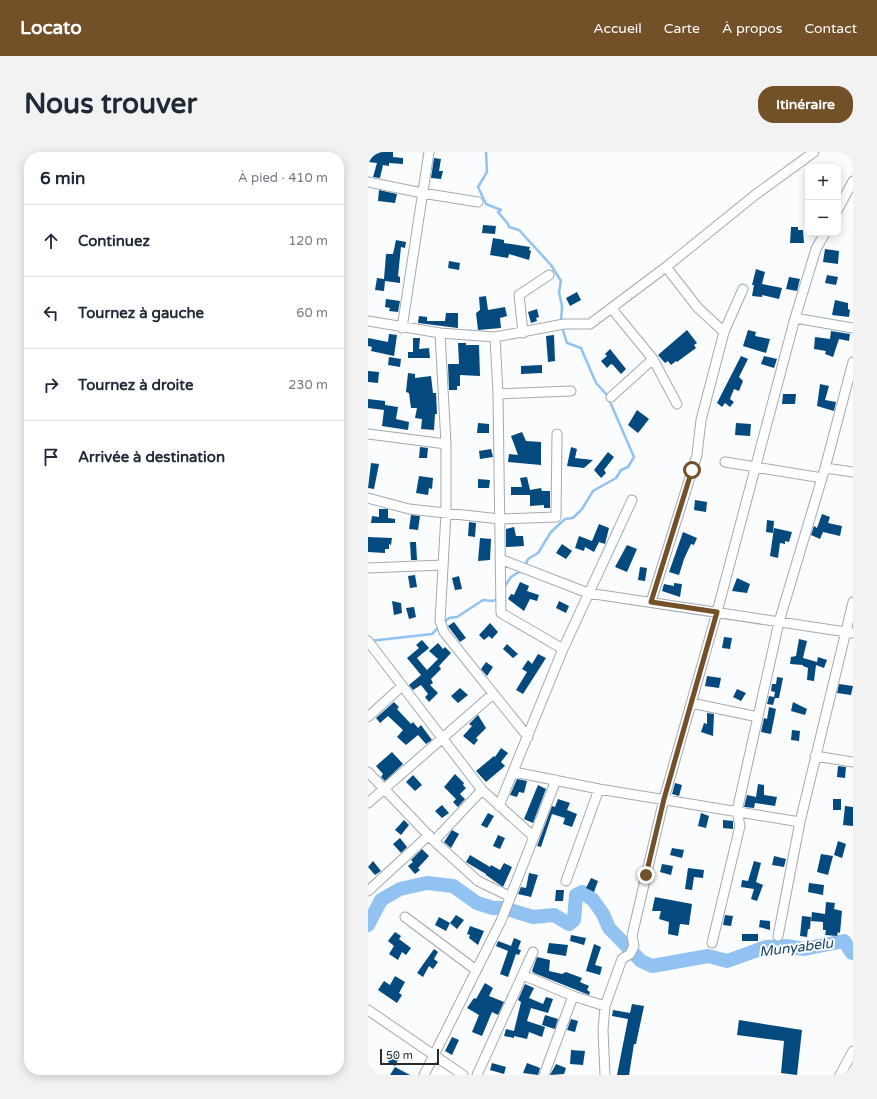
<!DOCTYPE html>
<html lang="fr">
<head>
<meta charset="utf-8">
<style>
	:root { --surface:#fff; --page:#f2f2f3; --text:#1f2937; --muted:#747a83; --line:#e0e1e3; --accent:#725028 }
	body { margin:0; font-family:"Varela Round",sans-serif; background:var(--page); color:var(--text) }
	.controls { position:absolute; right:12px; top:12px; display:grid; overflow:hidden; border-radius:8px; box-shadow:0 2px 10px #0003 }
	.controls button { width:36px; height:36px; display:grid; place-items:center; padding:0; border:0; border-bottom:1px solid var(--line); background:var(--surface); color:var(--text); font:20px sans-serif }
	.scale { position:absolute; left:12px; bottom:10px; width:59px; box-sizing:border-box; padding-left:4px; border:2px solid #282a2c; border-top:0; font-size:11px; line-height:14px; white-space:nowrap; color:#282a2c; -webkit-text-stroke:3px #fafcfe; paint-order:stroke }
	.stop { position:absolute; width:12px; height:12px; margin:-9px; border:3px solid #725028; border-radius:50%; background:#fff }
	.stop.end { background:#725028; border-color:#fff; box-shadow:0 1px 4px #0008 }
	.list { margin:0; padding:0; list-style:none }
	h2 { display:flex; justify-content:space-between; align-items:center; height:52px; margin:0; padding:0 16px; font-size:17px }
	h2 small { font-size:13px; font-weight:400; color:var(--muted) }
	.list li { display:grid; grid-template-columns:26px 1fr auto; gap:12px; align-items:center; box-sizing:border-box; height:72px; padding:0 16px; border-top:1px solid var(--line) }
	.list b { display:block; font-size:15px; white-space:nowrap }
	.list em { font-size:13px; font-style:normal; color:var(--muted) }
	.icon { flex:none; width:22px; height:22px; fill:none; stroke:currentColor; stroke-width:2; stroke-linecap:round; stroke-linejoin:round }
	.map { position:relative; flex:none; width:485px; height:923px; overflow:hidden; border-radius:16px }
	header { display:flex; align-items:center; gap:24px; box-sizing:border-box; height:56px; padding:0 20px; background:var(--accent); color:#fff }
	header strong { font-size:19px }
	nav { display:flex; gap:22px; margin-inline-start:auto; font-size:14px }
	.intro { display:flex; align-items:center; justify-content:space-between; box-sizing:border-box; height:96px; padding:0 24px }
	h1 { margin:0; font-size:28px }
	.button { padding:10px 18px; border-radius:16px; background:var(--accent); color:#fff; font-size:14px; font-weight:700 }
	main { display:flex; gap:24px; padding:0 24px }
	aside { flex:1; background:var(--surface); border-radius:16px; box-shadow:0 2px 10px #0003 }
	.map>svg:first-child { display:block }
	.lines { fill:none; stroke-linecap:round; stroke-linejoin:round }
	.stream { stroke:#92c2f2; stroke-width:2.5 }
	.river { stroke:#92c2f2; stroke-width:14 }
	.building { fill:#044a7e }
	.street-casing { stroke:#a4aab0; stroke-width:11 }
	.street { stroke:#fff; stroke-width:9 }
	.route { stroke:#725028; stroke-width:5 }
	.labels { text-anchor:middle; stroke-width:4; stroke-linejoin:round; paint-order:stroke }
	.water-label { font-size:14px; font-style:italic; fill:#154168; stroke:#fafcfe }
</style>
</head>
<body>
<header>
<strong>Locato</strong>
<nav><a>Accueil</a><a>Carte</a><a>À propos</a><a>Contact</a></nav>
</header>
<div class="intro"><h1>Nous trouver</h1><a class="button">Itinéraire</a></div>
<main>
<aside>
<h2>6 min<small>À pied · 410 m</small></h2>
<ul class="list">
<li><svg class="icon" aria-label="ahead" viewBox="0 0 24 24"><path d="M12 20V5M6 11l6-6 6 6"/></svg><div><b>Continuez</b></div><em>120 m</em></li>
<li><svg class="icon" aria-label="left" viewBox="0 0 24 24"><path d="M17 20v-9H6M10 6l-5 5 5 5"/></svg><div><b>Tournez à gauche</b></div><em>60 m</em></li>
<li><svg class="icon" aria-label="right" viewBox="0 0 24 24"><path d="M7 20v-9h11M14 6l5 5-5 5"/></svg><div><b>Tournez à droite</b></div><em>230 m</em></li>
<li><svg class="icon" aria-label="arrive" viewBox="0 0 24 24"><path d="M6 21V4h12l-3 4 3 4H6"/></svg><div><b>Arrivée à destination</b></div></li>
</ul>
</aside>
<div class="map">
<svg width="485" height="923" viewBox="0 0 485 923">
	<rect width="100%" height="100%" fill="#fafcfe"/>
	<g class="lines">
		<path class="stream" d="M118 0 119 20 110 35 118 52 133 58 130 60 140 72 141 75 151 78 183 113 193 129 191 140 194 154 193 170
			M157 414 160 407 170 401 183 380 197 367 205 366 214 357 225 339 248 326 253 318 260 315 266 305 239 243 228 231 213 196 199 191 194 175
			M135 437 143 425 154 418
			M75 471 81 466 89 465 115 448 125 449 130 446
			M2 489 64 482 72 474"/>
		<path class="river" d="M0 773 13 748 32 737 59 731 85 734 109 751 125 756H136L165 765 186 763 201 772 206 768 208 743 214 740 225 748 235 762 241 776 273 809 284 814 340 804 359 809 398 795 418 794 436 797 476 789 484 801 485 800"/>
	</g>
	<path class="building" d="M1 0H25V5L35 6V12L21 11V14L15 13 12 26 5 25 9 11 0 10Z
		M66 6 73 7 71 19H75L73 27 63 26Z
		M11 38 29 42 27 51 10 49Z
		M115 73 128 74 127 82 114 81Z
		M423 75H430V78H435L436 91H422Z
		M125 86 136 88V91L162 95 161 98 163 99 161 108 141 102 140 106 122 103Z
		M28 88 38 90 37 96 33 95 30 124 32 125V131L17 129 16 139 7 138 9 126 16 127 18 102H25Z
		M457 97 471 99 470 112 455 110Z
		M81 109 92 111 91 118 80 116Z
		M388 117 397 120 394 132 414 136 411 147 394 143V145L384 144 386 133H384Z
		M459 123 470 125 468 133 457 131Z
		M421 125 432 127 429 139 418 137Z
		M209 140 213 148 202 154 198 146Z
		M118 144 120 158 137 155 139 164 132 166 133 176 110 178 108 161 112 158 111 145Z
		M18 147 32 149 30 160 21 159 22 156 17 155Z
		M467 148 480 151V157L482 158 481 165 464 163Z
		M169 157 171 165 168 166 169 169 163 171 160 160Z
		M78 161H90V176L50 171 51 164 59 165V169H77Z
		M319 178 329 191 326 193 328 196 309 210 308 209 303 213 300 209 297 211 290 203Z
		M380 178 388 180 387 184 402 187 398 201 375 194Z
		M463 179 482 182 481 189 471 187 465 205 457 202 458 199 446 197 447 185 462 187Z
		M21 182 29 183 26 204 3 199 4 195 0 194V186L20 190Z
		M186 183 187 209 180 210 178 184Z
		M45 186H52L51 197 61 196 62 206H40V200H45Z
		M90 191H98V193H111L112 224 92 223V234H89V238H81L80 212H91Z
		M242 197 258 217 253 222 245 213 243 212 239 216 233 209 239 204 237 202Z
		M373 204 380 207 371 225 375 229 371 239 366 237 362 247 366 250 362 255 357 251 354 255 349 251Z
		M396 204 409 207 406 216 393 212Z
		M21 205 33 207 32 215 20 213Z
		M174 213V221L153 222V214Z
		M0 219 11 220 10 231 0 230Z
		M40 221 47 222V226L63 224 65 241H68L69 262H67L66 278 53 277 54 267 47 266 49 256H43L41 241 38 240Z
		M452 232 461 234 457 248 468 250 466 259 449 254Z
		M415 242H428L427 252H414Z
		M0 247 17 249V253L30 255 28 267 41 270 40 278 14 274 16 258 0 256Z
		M269 258 281 267 270 281 260 273Z
		M110 271 121 272V281H109Z
		M368 271 383 272 382 284 367 283Z
		M154 280 158 289 173 290V313L140 310 141 302 150 303 143 284Z
		M52 295 60 296 59 306H51Z
		M203 295 209 297 207 306 225 308 216 316 199 314Z
		M123 297 125 305 112 307 111 299Z
		M240 300 246 305 236 318 238 321 233 326 226 318Z
		M3 311 11 312 6 337 0 336Z
		M51 324 65 326 64 337 61 336 60 343 48 341Z
		M159 325 162 338 173 336 174 339H182V356H176V353L162 354V343H143V335H154L152 326Z
		M110 327 122 328 121 336H110Z
		M327 348 339 350 338 360 326 358Z
		M11 357H20V366L27 367V371H3L4 364 11 365Z
		M454 362 462 365 460 371 474 374 472 384 455 380 452 387 443 383 446 374 449 376Z
		M43 363 52 364 50 378 41 377Z
		M399 368 406 369 405 381 398 380Z
		M101 370 108 371 107 385 100 384Z
		M231 372 241 376 237 392 231 390 226 400 217 395 216 399 207 396 211 384 224 389Z
		M146 375 148 384H155L156 394 138 395V377Z
		M406 376 424 380 421 390 417 389V392L412 391 410 406 402 404Z
		M315 380 329 386 326 393 323 392 316 407 311 423 301 420Z
		M0 385 24 386 23 393 21 392V397H17V401L0 400Z
		M112 386 123 387 122 408 110 409Z
		M42 390H48L49 408H43Z
		M194 392 204 399 198 407 188 401Z
		M259 393 269 397 259 420 247 415Z
		M272 415 279 416 277 429 270 428Z
		M47 423 49 435 42 436 40 424Z
		M91 424 94 437 87 438 84 426Z
		M369 426 382 432 379 441 364 439Z
		M152 430 161 434 159 439 171 443 169 449 162 447 156 459 140 447 143 442 146 443Z
		M306 431 314 432 312 445 294 439 296 432 306 434Z
		M24 449 33 451 34 461 26 463Z
		M191 449 201 454 198 461 188 456Z
		M46 455 48 465 41 467 38 456Z
		M86 470 98 486 92 490 80 474Z
		M122 471 130 480 124 487 121 484 116 488 111 483Z
		M356 485 364 486 362 497 354 496Z
		M431 487 439 489 435 506 449 510 450 505 459 508 456 516 448 513 446 529 439 528 440 516 435 514V513L422 512 423 505 428 504Z
		M54 488 61 496 49 506 59 518 70 507 61 499 70 491 75 497 77 495 83 501 71 514 73 517 63 527 65 531 62 533 70 541 61 550 57 545 60 542 53 533 45 538 41 533 53 523 39 506 51 496 48 493Z
		M139 492 150 502 145 506 135 497Z
		M170 502 178 506 155 542 148 538 159 520 154 517 160 508 164 512Z
		M118 510 125 515 119 524 113 517Z
		M339 524 353 526 351 536 337 534Z
		M409 525 415 526 411 546H407L405 553 399 552 401 544 406 545 407 540 403 539 404 532H408Z
		M471 532 485 534 483 543 469 541Z
		M92 536 100 543 90 551 83 544Z
		M369 537 378 541 373 549 365 545Z
		M26 550 31 555 29 557 43 572 45 570 50 576 53 573 64 588 58 592 50 583 38 593 29 585 35 578 20 564 12 571 8 566Z
		M425 550 439 557 437 563 423 559Z
		M401 555 408 557 403 582 393 580 396 566 399 567Z
		M339 561 346 562 345 584 333 580 336 571 339 572Z
		M110 563 118 576 108 586 110 588 106 593 95 584 104 574 101 572Z
		M424 578 432 579 431 589 423 588Z
		M133 596 140 601 133 610 137 614 118 630 108 619 126 604 127 605Z
		M24 600 35 612 17 629 13 625 15 622 8 614Z
		M470 614 478 615 477 626 469 625Z
		M87 622 96 631 95 633 98 636 92 642 97 647 90 655 85 650 88 647 76 635Z
		M45 623 54 633 47 639 38 630Z
		M149 627 159 629 156 641 151 640 149 645 142 643Z
		M307 631 314 633 311 644 304 642Z
		M390 632 396 633V643L409 645 407 654 387 651 386 656 376 655 379 643 388 645Z
		M170 633 178 637 165 671 156 667Z
		M190 647 202 651 199 658 209 662 204 675 195 672 197 666 184 662 173 695 169 694 184 654 187 655Z
		M465 647H473V658H465Z
		M74 653 81 661 74 666 67 659Z
		M477 654 485 655V674L475 673Z
		M120 661 126 664 119 676 113 673Z
		M333 661 341 664 338 676 330 674Z
		M36 668 41 673 33 683 27 678Z
		M355 668 365 669V677L355 676Z
		M84 678 91 682 83 696 76 690Z
		M130 683 137 686 132 697 125 694Z
		M32 686 39 695 33 701 25 692Z
		M470 689 478 692 474 706 466 703Z
		M304 696 316 698 314 706 302 703Z
		M54 697 61 704 50 716 52 718 47 722 40 714 45 710 43 708Z
		M453 702 465 704 460 723 449 720Z
		M102 703 122 715 123 713 132 718 136 711 144 715 135 735 118 723V722L98 710Z
		M406 704 418 707 416 715 404 713Z
		M5 709 13 719 7 723 0 715Z
		M386 709 393 711 388 730 395 733 389 749 383 747 386 737 373 735 374 728 380 729Z
		M294 712 305 714 303 723 292 720Z
		M320 716 336 718 335 726 326 725 324 738 317 737Z
		M161 721 170 723 163 745 150 742 153 735 158 736Z
		M223 726 230 729 226 740 218 736Z
		M441 731 456 733 455 743 440 740Z
		M188 738H196L195 749H187Z
		M287 745 324 752 321 773 312 772 310 784 300 782 301 770 291 767 293 759H284Z
		M458 750 467 751 466 757 474 759 472 781 470 780 469 784 457 783 458 778H455V770L443 769 444 760 457 762Z
		M88 763 96 768 89 777 82 771Z
		M357 763 365 764 363 774 355 773Z
		M434 764 443 765 442 777H440L439 785 432 784Z
		M71 765 82 771 78 779 67 773Z
		M392 768 402 769V778L391 775Z
		M102 774 116 779 110 793 101 786 102 783 99 782Z
		M27 780 33 784 31 787 43 796 38 803 34 800 30 808 21 802 26 794 20 789Z
		M374 782H390V789H374Z
		M203 783 218 786 216 793 202 789Z
		M146 786 153 789 150 797 153 798 151 803 148 802 140 825 132 822 140 799 128 794 130 789 143 794Z
		M181 791 200 793 198 804 179 801Z
		M226 792 233 795 227 813 234 815 232 823 218 819Z
		M66 797 70 800 66 807 70 810 65 817 61 814 55 825 49 821Z
		M169 805 182 808 181 819 194 822 198 820 214 826 212 830 221 834 219 838 222 840 221 843 166 821 164 819Z
		M27 824 37 830 31 841 34 843 29 851 10 838 16 829 22 833Z
		M117 831 125 836 121 844 136 850 130 863 124 860 114 884 104 880 111 863 99 856 106 846 108 847Z
		M157 832 166 836 161 846 175 852 178 845 185 847 180 861 163 856 159 869 177 875 174 885 161 880 159 887 146 884V886L136 884 138 877 146 879 153 850 150 848Z
		M264 852 276 854 268 892H266L261 923H249L260 867 244 864 245 858 262 861Z
		M177 863 190 867 187 877 174 873Z
		M203 867 210 869 207 880 199 878Z
		M371 868 434 878 429 923 413 921 416 889 369 883Z
		M84 885 91 888 84 903 77 899Z
		M203 898 217 899 215 913 202 912Z
		M26 900 32 904 27 914 20 910Z
		M124 911 138 915 136 922 122 918Z
		M159 911 172 916 170 923 155 921Z
		M188 912 198 916 196 922 182 923Z
		M27 915 42 923H22Z"/>
	<g class="lines">
		<g class="street-casing">
			<path id="street" d="M0 30 54 41 110 50
				M470 57 485 29
				M298 115 330 156 356 180
				M244 157 285 207 309 252
				M427 166 485 176
				M0 169 72 181 127 185 196 172H222L298 115 387 43 446 0
				M34 176 61 0
				M72 181 78 292V361L72 469 76 480 160 585
				M155 181 151 143 181 123
				M127 185 130 242 133 461 195 497
				M130 242 203 239
				M243 245 285 207
				M0 282 78 292
				M357 310 454 326
				M457 316 485 320
				M0 346 41 357 132 367 188 365 189 282
				M132 407 220 441 485 481
				M0 416 75 413
				M283 450 329 303 333 268 356 180 375 137
				M0 489 114 638 165 684
				M323 551 390 565
				M0 565 34 534
				M447 604 485 610
				M0 620 66 689 110 729 141 744
				M146 620 231 637 432 670
				M0 651 125 542
				M131 654 195 497 264 348
				M66 689 114 638
				M198 729 231 637
				M0 739 61 683
				M37 765 108 818
				M410 784 432 670 485 450
				M344 791 372 674 369 659 411 470 457 316 485 210
				M155 823 205 844 237 854
				M0 858 95 923
				M56 923 133 769 188 628
				M109 923 165 800
				M176 923 205 844
				M237 923 235 878 237 854 254 807 262 802 266 794 264 784 296 647 349 460 427 166 448 97 457 81
				M472 923 485 899"/>
		</g>
		<use href="#street" class="street"/>
	</g>
	<g class="lines">
		<path class="route" d="M278 723 296 647 349 460 283 450 324 318"/>
	</g>
	<g class="labels">
		<g class="water-label">
			<text transform="translate(428 795) rotate(-7)" y="5">Munyabelu</text>
		</g>
	</g>
</svg>
<div class="controls">
<button>+</button>
<button>−</button>
</div>
<div class="scale">50 m</div>
<div class="stop" style="left:324px;top:318px"></div>
<div class="stop end" style="left:278px;top:723px"></div>
</div>
</main>
</body>
</html>
